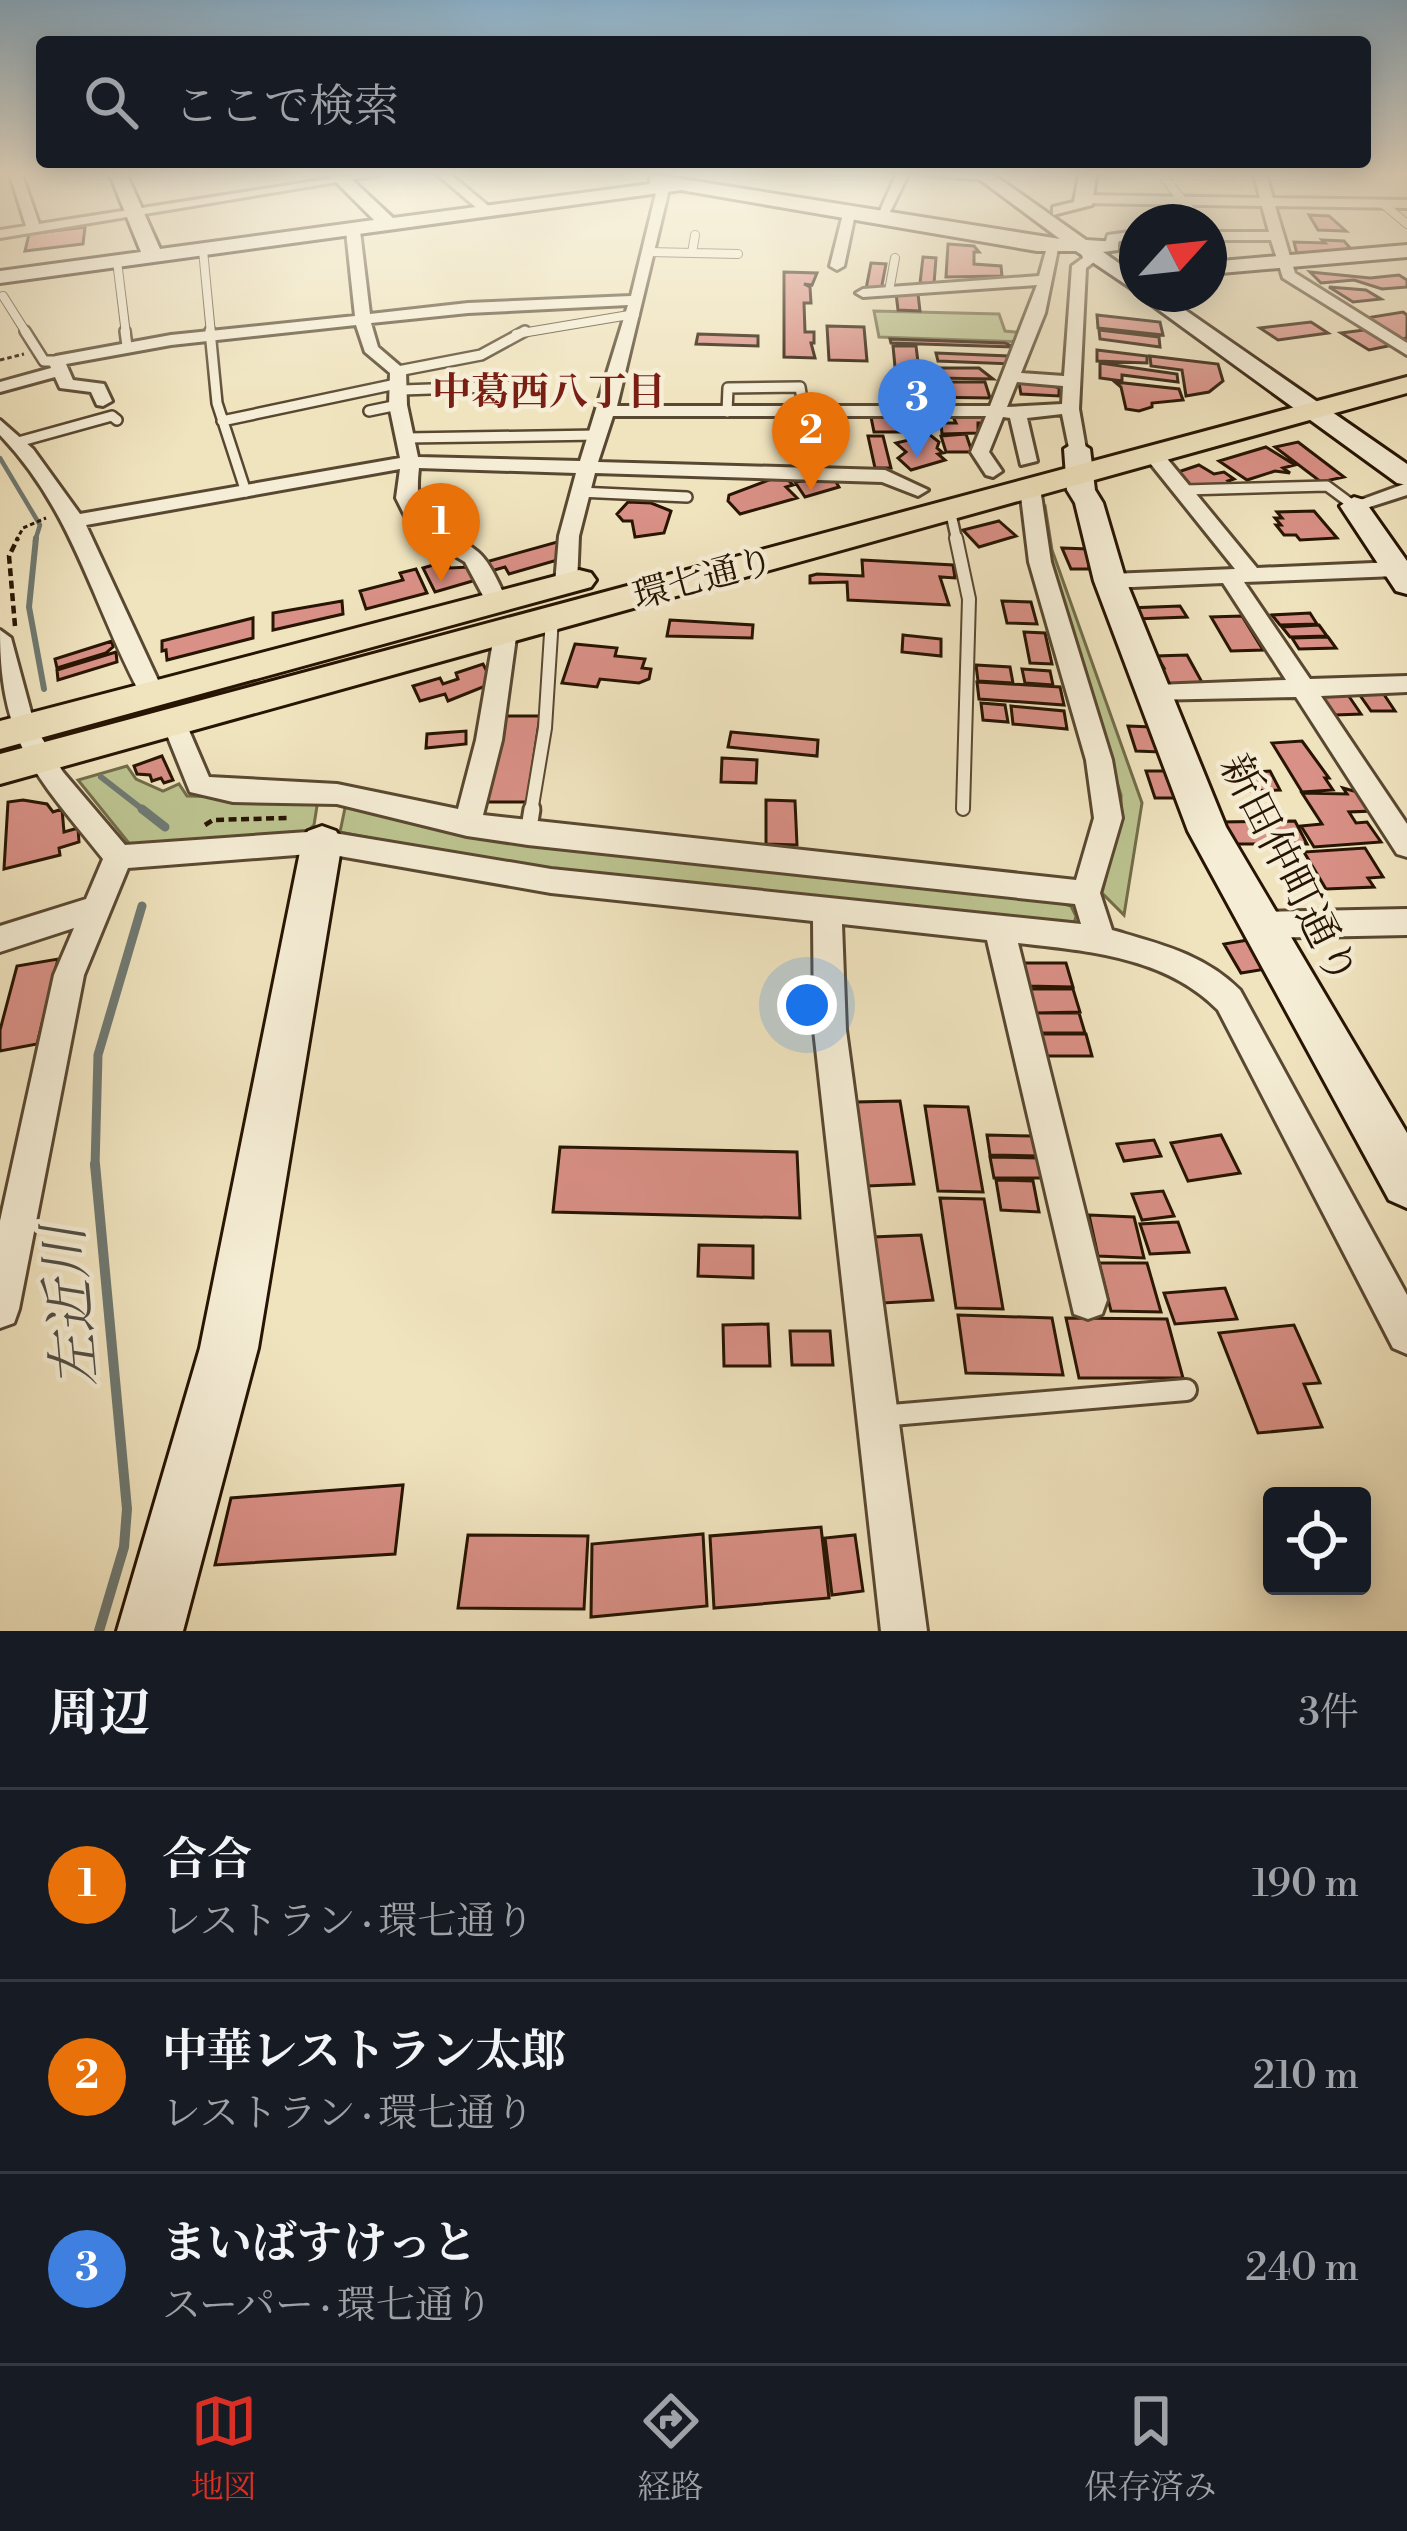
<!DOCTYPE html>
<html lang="ja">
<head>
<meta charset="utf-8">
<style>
	:root { --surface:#171b24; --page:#242831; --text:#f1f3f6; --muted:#9ea1a6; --line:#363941; --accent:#d93025 }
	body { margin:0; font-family:"Libre Bodoni","Noto Serif JP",serif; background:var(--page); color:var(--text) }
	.controls { position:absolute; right:36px; bottom:36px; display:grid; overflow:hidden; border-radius:12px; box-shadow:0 6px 30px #0003 }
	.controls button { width:108px; height:108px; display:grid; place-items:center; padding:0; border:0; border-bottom:3px solid var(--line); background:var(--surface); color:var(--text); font:60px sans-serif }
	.compass { position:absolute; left:1119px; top:204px; width:108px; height:108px; border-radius:50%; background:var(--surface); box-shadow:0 6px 30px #0003; rotate:63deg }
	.you { position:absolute; left:807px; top:1005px; width:42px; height:42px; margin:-30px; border:9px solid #fff; border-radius:50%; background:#1a73e8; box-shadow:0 0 0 18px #1a73e833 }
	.badge { display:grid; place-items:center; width:78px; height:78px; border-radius:50%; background:var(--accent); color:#fff; font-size:39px; font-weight:700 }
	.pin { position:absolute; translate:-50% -99px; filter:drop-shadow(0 3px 6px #0008) }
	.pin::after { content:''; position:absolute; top:63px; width:42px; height:36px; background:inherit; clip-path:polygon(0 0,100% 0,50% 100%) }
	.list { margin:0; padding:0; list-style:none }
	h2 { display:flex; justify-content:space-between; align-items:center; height:156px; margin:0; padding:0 48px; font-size:51px }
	h2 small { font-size:39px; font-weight:400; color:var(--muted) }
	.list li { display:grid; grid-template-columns:78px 1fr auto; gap:36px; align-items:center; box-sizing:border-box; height:192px; padding:0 48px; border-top:3px solid var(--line) }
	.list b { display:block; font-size:45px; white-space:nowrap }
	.list p { margin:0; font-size:39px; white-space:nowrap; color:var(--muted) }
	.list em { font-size:39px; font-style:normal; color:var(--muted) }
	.icon { flex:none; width:66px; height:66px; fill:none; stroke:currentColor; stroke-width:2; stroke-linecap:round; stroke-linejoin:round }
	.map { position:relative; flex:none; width:1407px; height:1631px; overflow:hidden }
	.search { position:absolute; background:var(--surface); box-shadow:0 6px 30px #0003; left:36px; right:36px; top:36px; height:132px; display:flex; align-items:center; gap:30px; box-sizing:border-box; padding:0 42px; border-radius:12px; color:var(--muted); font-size:45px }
	.sheet { height:732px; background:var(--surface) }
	nav { display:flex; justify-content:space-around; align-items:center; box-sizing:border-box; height:168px; border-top:3px solid var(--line); background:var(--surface); font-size:33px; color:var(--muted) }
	nav a { display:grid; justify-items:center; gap:6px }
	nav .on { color:var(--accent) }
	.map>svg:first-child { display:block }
	.green { fill:#bcc490; stroke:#726c49; stroke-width:3 }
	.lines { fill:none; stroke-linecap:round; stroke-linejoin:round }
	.stream-far3 { stroke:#6f7972; stroke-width:4.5 }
	.stream-far2 { stroke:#6f7972; stroke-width:6 }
	.stream-far1 { stroke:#6f7972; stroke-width:9 }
	.stream { stroke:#6f7972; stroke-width:10 }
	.building { fill:#d99086; stroke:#271402; stroke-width:3 }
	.lane-far4-casing { stroke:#594831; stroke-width:10 }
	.lane-far3-casing { stroke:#594831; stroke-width:14 }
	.lane-far2-casing { stroke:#594831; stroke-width:16 }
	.lane-far1-casing { stroke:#594831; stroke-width:21 }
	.lane-casing { stroke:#594831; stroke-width:26 }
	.street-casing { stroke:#594831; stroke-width:6 }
	.secondary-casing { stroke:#271402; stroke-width:6 }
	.primary-casing { stroke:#271402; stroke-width:6 }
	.path-far1 { stroke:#271402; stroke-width:3; stroke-dasharray:4.5 3; stroke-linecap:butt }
	.path { stroke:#271402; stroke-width:4.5; stroke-dasharray:8 4.5; stroke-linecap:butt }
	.lane-far4 { stroke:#f5edd5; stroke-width:8 }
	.lane-far3 { stroke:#f5edd5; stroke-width:9 }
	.lane-far2 { stroke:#f5edd5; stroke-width:12 }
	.lane-far1 { stroke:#f5edd5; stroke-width:15 }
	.lane { stroke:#f5edd5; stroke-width:20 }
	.street { fill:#f5edd5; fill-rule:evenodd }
	.secondary { fill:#f5edd5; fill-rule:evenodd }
	.primary { fill:#f0e4bf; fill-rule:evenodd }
	.labels { text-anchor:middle; stroke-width:9; stroke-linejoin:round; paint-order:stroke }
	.far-street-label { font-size:36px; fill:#271402; stroke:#f5edd5 }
	.far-neighbourhood-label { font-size:39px; font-weight:bold; fill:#7a1f14; stroke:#f5edd5 }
	.street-label { font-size:42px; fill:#271402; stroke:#f5edd5 }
	.near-water-label { font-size:54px; font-style:italic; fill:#514f43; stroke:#f5edd5 }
</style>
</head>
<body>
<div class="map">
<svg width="1407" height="1631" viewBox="0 0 1407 1631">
	<rect width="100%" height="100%" fill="#f0e4bf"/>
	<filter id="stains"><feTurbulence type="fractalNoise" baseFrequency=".00167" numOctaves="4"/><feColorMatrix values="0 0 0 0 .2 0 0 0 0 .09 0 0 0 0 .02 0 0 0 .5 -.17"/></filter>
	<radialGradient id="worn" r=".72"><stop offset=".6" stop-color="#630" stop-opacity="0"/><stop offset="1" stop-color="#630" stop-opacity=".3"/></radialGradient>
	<path class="green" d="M874 311 999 314 1005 331 1025 333 1022 342 879 337Z
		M1045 506 1052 550 1142 803 1124 915 1102 893 1121 816V795L1046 563 1036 508Z
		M127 766 136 779 163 791 179 784 187 796 310 799 317 806 314 825 308 831 132 847 78 780Z
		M354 806 1055 901 1071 906 1076 916 1074 924 535 871 340 832 345 808Z"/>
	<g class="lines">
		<path class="stream-far3" d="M0 458 40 525 35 541"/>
		<path class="stream-far2" d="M36 538 29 607 44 689
			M101 777 146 812"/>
		<path class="stream-far1" d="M142 809 165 827
			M95 1167 98 1055 142 906"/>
		<path class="stream" d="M95 1164 127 1509 124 1547 99 1631"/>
	</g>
	<path class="building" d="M1309 215 1329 216 1346 231 1318 230Z
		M85 227 83 244 25 251 29 234Z
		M1322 240 1344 241 1351 249 1297 254 1294 242 1325 243Z
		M948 244 974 246 979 252H974V264L1001 266 1002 276 946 277Z
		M923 257 936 258 934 284 920 283Z
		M871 263 886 264 881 290 866 289Z
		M784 272 817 273 812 285 804 284 810 287 811 303H804L805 332H814V343H811L815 358 784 357Z
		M1310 272 1370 278 1399 275 1407 280V287L1382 289 1354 280 1321 283Z
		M1329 287 1366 290 1381 299 1353 302Z
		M896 293 918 294 920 311 898 310Z
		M1403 312 1407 315V338L1402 339 1366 318Z
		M1097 315 1160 322 1163 335 1098 328Z
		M1311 322 1328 333 1278 340 1260 328Z
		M827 326 864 327 867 361 829 360Z
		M1099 330 1159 337 1160 347 1100 339Z
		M1364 330 1388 344V346L1369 350 1341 333Z
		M698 334 758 336V346L696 344Z
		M890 339 1005 343 1014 347 891 343Z
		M893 346H916L920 378 896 377Z
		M1097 350 1147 356V363L1097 361Z
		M936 353 1009 356 1012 364 938 361Z
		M1150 356 1218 364 1223 381 1209 392 1186 396 1182 370 1151 366Z
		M1100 363 1177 374 1178 382 1122 375V381L1100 378Z
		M931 368H979L993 379 934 378Z
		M919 382H985L990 398 923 397Z
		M1115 382 1179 389 1183 400 1152 403V407L1139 411 1126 409 1121 387Z
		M1019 383 1052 385 1059 388V396L1021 394Z
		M982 416 985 423H978V433L942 434 941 423H956L953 417Z
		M871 417H923L927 432H874Z
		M966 434 972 452H946L941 436Z
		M930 435 939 442 937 448 943 453 938 454 945 460 911 470 898 458 906 452 896 443Z
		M868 436H883L891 468H875Z
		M1298 442 1344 477 1321 482 1275 447Z
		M1266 447 1295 465 1283 468 1290 473 1275 471 1247 480 1219 461Z
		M1199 465 1214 474 1224 472 1234 479 1228 481 1231 484 1192 487 1178 472Z
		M833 477 839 487 805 497 795 482Z
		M774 478 787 479 793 485 786 487 797 498 740 514 728 501 729 495Z
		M628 502 651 503 671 511 664 533 635 537 632 521H623L617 514Z
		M1314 511 1337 538 1300 540 1296 535H1284L1276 525H1281L1275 518H1282L1277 512Z
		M999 521 1016 536 979 547 963 530Z
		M557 542 561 559 509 574 505 567 491 571 486 562Z
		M1062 548 1088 549 1089 569H1071Z
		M862 560 953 565 955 578 940 577 949 605 848 600 847 582 810 583V576L817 574 863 576Z
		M447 561 450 568 469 567 476 580 435 592 423 568Z
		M416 569 427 593 366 609 360 591 403 580 400 573Z
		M342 601 343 614 273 630V613Z
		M1002 601 1031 602 1037 624 1007 623Z
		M1180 606 1187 617 1135 619 1129 608Z
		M1310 613 1317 624 1280 625 1272 615Z
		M1242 616 1263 650 1231 651 1211 617Z
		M253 618V638L167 660 166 650 162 651V641Z
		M670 620 753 625 752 638 667 636Z
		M1319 625 1327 636 1290 637 1282 627Z
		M1024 632 1045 633 1052 664 1030 663Z
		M903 635 941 639V656L902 652Z
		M1328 637 1336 648 1299 649 1292 638Z
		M112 641 113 647 106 653 57 668 55 659Z
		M575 644 617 648 615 656 645 659 642 668 651 669 649 679 639 683 600 679 597 687 562 683Z
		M116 652 117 662 58 680 57 670Z
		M1187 655 1203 684 1164 685 1156 669 1164 668 1157 656Z
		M483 664 493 683 448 701 445 694 420 701 413 686 440 678 443 684 458 679 456 673Z
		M976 665 1010 667 1013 683 978 681Z
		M1022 669 1050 671 1053 685 1025 683Z
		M977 682 1060 687 1064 705 979 699Z
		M1346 692 1361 714 1335 715 1320 693Z
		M1383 693 1395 711H1371L1359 694Z
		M981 703 1005 705 1008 722 983 720Z
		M1011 706 1064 711 1067 729 1013 724Z
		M500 716H540L527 802H484Z
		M1128 726 1152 727 1160 752 1136 751Z
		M466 731V744L426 748 427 734Z
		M731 732 818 740 817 756 728 747Z
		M1302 741 1329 778H1325L1333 790 1302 792 1272 743Z
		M162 756 173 780 164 783 161 778 152 781 150 775 137 774 134 766Z
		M722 758 757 760 756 783 721 782Z
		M1146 771H1169L1179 798H1155Z
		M1270 771 1280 790 1244 791 1234 773Z
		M1343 788 1361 793 1373 811 1349 812 1356 823 1367 822 1381 842 1314 847 1301 826 1322 824 1302 793 1347 794Z
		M23 800 47 804 53 812 62 809 64 832 78 828 79 842 59 848 60 855 4 869 8 802Z
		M766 800 795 801 797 845 766 844Z
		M1295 821 1307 844H1231L1220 822Z
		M1365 848 1383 877 1368 878 1374 887 1326 889 1304 852Z
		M1248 940 1266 969 1241 973 1224 944Z
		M58 959 37 1044 0 1051V1030L17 966Z
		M1022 963H1066L1073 987 1027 986Z
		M1029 989H1073L1080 1012 1035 1013Z
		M1033 1013H1079L1085 1033H1038Z
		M1038 1034H1086L1092 1056H1043Z
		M900 1101 914 1184 867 1186 856 1102Z
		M925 1106 968 1107 983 1192 938 1191Z
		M987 1135 1033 1136 1038 1156 990 1155Z
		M1221 1135 1240 1173 1188 1181 1171 1143Z
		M1154 1140 1161 1156 1124 1161 1117 1144Z
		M560 1147 797 1152 800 1218 553 1212Z
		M990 1157 1038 1158 1043 1178H994Z
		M996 1180 1033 1181 1039 1212 1001 1210Z
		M1163 1191 1174 1216 1142 1220 1132 1194Z
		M940 1198 984 1199 1003 1309 956 1308Z
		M1089 1215 1134 1217 1144 1258 1098 1256Z
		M1178 1222 1189 1252 1150 1254 1140 1224Z
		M921 1235 933 1300 883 1303 873 1237Z
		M699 1245 753 1246V1278L698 1276Z
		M1099 1263H1147L1161 1312 1111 1311Z
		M1225 1288 1237 1319 1175 1324 1164 1293Z
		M958 1315 1052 1318 1063 1375 966 1373Z
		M1066 1318 1167 1319 1183 1378H1079Z
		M768 1324 770 1366H724L723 1325Z
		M1294 1325 1320 1383 1304 1384 1322 1427 1258 1433 1219 1333Z
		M790 1331H830L833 1365H792Z
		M403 1485 395 1554 215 1565 231 1498Z
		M821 1527 829 1598 714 1608 710 1536Z
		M703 1534 707 1606 591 1617 592 1544Z
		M468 1535 588 1536 584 1609 458 1608Z
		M855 1535 863 1591 832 1595 825 1538Z"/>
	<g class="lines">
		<g class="lane-far4-casing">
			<path id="lane-far4" d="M1162 175 1200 222
				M1383 204 1407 224
				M203 250 211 334
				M649 252 738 254
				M692 253 695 235
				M117 261 126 334
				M889 291 895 258
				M3 296 27 334
				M516 334 635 314"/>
		</g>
		<g class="lane-far3-casing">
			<path id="lane-far3" d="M25 331 44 361H56
				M125 331 127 346
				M210 331 217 403 246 492
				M398 371 481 355 525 331
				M402 390 519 386
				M369 411 398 405
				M727 412 728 388 800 387 804 412
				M222 421 401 383
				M406 438 598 435
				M18 442 112 416 117 420
				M1185 490 1327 486 1354 506
				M579 492 687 497
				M950 510 957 541"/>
		</g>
		<g class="lane-far2-casing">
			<path id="lane-far2" d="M956 538 969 599 963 809
				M531 812 545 728 552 618"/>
		</g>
		<g class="lane-far1-casing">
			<path id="lane-far1" d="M528 834 532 809"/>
		</g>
		<g class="lane-casing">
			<path id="lane" d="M880 1416 1186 1390"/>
		</g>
		<g class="street-casing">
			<path id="street" d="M10 175H22L39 224 353 175H379L0 238V230L26 226Z
				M438 175H451L497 213 486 216Z
				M896 175H908L885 222H875Z
				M928 175H990L991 176 985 180Z
				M1254 175H1266L1273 198 1407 200V208L1275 206 1295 273 1407 343V355L1283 278 1271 240H1209V232H1269L1262 206 1085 203 1079 199 1085 195 1260 198Z
				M663 185 669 189 617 406H990L1037 285 863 297 856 293 863 289 1039 276 1047 247 1059 244 1045 313 1021 373 1064 376 1072 266 1083 258 1080 249 1087 245 1098 259 1086 268 1079 409 1086 449 1070 453 1062 414 1027 418 1037 461 1021 465 1010 418 1003 417 989 452 1002 471 993 477 986 475 971 452 986 416H613L598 462 885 470 928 490 918 496 882 482 595 473 579 536 577 584 566 591 555 584 559 536 576 473 419 468C412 532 439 520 478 552 491 563 500 587 508 602L497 609 489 607 465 562 412 530 396 498 400 469 86 525 164 693 161 699H143C93 607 74 512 0 435V420L33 449 80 514 400 458 389 405 390 373 365 352 356 325 171 345 66 364 73 380 104 384 112 401 103 406 97 405 91 392 60 388 55 377 0 392V382L51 368 48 361 56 356 171 335 355 316 346 231 353 227 360 231 370 314 468 303 631 296 657 189ZM628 305 580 461 418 457 407 405 406 371 378 347 371 323 468 313ZM1017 382 1063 386 1062 404 1007 407Z
				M849 210 855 214 844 266 837 270 830 266 843 214Z
				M1137 231V239L1119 241 1116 249 1104 246 1108 235Z
				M1146 450H1160L1257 568 1396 562 1407 569 1396 576 1244 582 1310 679 1407 676V692L1321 696 1407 824V857L1397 854 1296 697 1147 700 1144 694 1147 688 1156 685 1286 680 1223 583 1110 588 1099 581 1110 574 1235 569 1146 458Z
				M1030 482 1040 488 1051 562 1112 760 1122 818 1100 893 1112 930C1160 944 1204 954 1240 990L1407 1295V1354L1393 1348 1218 1010C1166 957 1089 951 1018 943L1107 1300 1102 1314 1088 1319 1074 1314 987 940 842 924 846 1030 927 1631H881L814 1030 813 921 551 893 322 853 128 868 84 975 19 1309 14 1323 0 1328V1221L54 975 74 928 0 952V926L86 899 103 859C36 775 0 743 0 630L11 638 35 727 63 772 125 845 322 831 551 869 1081 924 1075 904 528 845 467 836 337 804 233 802 190 792 161 720 173 711 182 714 209 777 337 784 458 809 476 740 495 630 506 623 517 630 502 740 483 815 1076 880 1094 818 1086 760 1029 562 1020 488Z
				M1407 483V495L1354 512 1344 506Z
				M1407 909V935L1259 938 1249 934 1244 925 1249 916 1259 912Z"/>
		</g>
		<g class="secondary-casing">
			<path id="secondary" d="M110 175H127L160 249 374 220 329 175H347L393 218 650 184V176L656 175 1060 239 974 175H994L1086 240 1118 242V250L1103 252 1137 276V292L1076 251H1037L681 190 0 283V271L141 252Z
				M1079 175H1096L1092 205 1053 215V207L1074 202Z
				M1407 245V257L1209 274V262Z
				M1137 294H1162L1407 464V485L1397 483Z
				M1077 441 1090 449 1095 490 1103 503 1126 581 1226 827 1407 1133V1208L1389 1200 1188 831 1094 581 1075 503 1067 490 1064 449Z
				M1354 497 1364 500 1407 561V594L1396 591 1340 506Z
				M322 826 336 831 342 842 258 1348 183 1631H117L200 1348 302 842 308 831Z"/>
		</g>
		<g class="primary-casing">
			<path id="primary" d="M1407 377V393L0 784V754Z
				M579 570 591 573 596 580 591 587 0 749V721Z"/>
		</g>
		<path class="path-far1" d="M0 360 24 354
			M16 541 23 528 46 518"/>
		<path class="path" d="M15 626 9 556 18 538
			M205 825 213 820 288 818"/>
		<use href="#lane-far4" class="lane-far4"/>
		<use href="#lane-far3" class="lane-far3"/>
		<use href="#lane-far2" class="lane-far2"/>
		<use href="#lane-far1" class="lane-far1"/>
		<use href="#lane" class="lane"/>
		<use href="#street" class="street"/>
		<use href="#secondary" class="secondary"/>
		<use href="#primary" class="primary"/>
	</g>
	<linearGradient id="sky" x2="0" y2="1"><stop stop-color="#8bb7d6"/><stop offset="0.43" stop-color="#f8f3e2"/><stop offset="1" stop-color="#f8f3e2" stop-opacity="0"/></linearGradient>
	<rect width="1407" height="403" fill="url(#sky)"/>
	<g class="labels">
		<g class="far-street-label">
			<text transform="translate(703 577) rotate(-15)" y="13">環七通り</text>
		</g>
		<g class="far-neighbourhood-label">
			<text x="549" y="405">中葛西八丁目</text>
		</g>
		<g class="street-label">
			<text transform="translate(1290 869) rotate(63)" y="15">新田仲町通り</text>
		</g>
		<g class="near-water-label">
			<text transform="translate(69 1307) rotate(-95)" y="19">左近川</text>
		</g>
	</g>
	<rect width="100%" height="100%" filter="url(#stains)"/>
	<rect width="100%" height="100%" fill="url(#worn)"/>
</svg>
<div class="controls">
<button><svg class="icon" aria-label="locate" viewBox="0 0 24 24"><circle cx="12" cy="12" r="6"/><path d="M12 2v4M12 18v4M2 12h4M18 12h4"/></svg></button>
</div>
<svg class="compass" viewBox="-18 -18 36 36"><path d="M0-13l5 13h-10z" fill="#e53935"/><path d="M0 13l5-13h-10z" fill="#9ea1a6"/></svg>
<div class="you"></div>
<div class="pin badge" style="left:441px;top:582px;background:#e8710a">1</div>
<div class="pin badge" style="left:811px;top:491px;background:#e8710a">2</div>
<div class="pin badge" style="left:917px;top:458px;background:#3f7fe0">3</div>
<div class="search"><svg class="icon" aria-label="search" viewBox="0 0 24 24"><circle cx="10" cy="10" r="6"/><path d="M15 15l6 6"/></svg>ここで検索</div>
</div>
<section class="sheet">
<h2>周辺<small>3件</small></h2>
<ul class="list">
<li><span class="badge" style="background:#e8710a">1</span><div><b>合合</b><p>レストラン · 環七通り</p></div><em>190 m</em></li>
<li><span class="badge" style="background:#e8710a">2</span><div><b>中華レストラン太郎</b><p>レストラン · 環七通り</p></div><em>210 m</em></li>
<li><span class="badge" style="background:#3f7fe0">3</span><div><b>まいばすけっと</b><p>スーパー · 環七通り</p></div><em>240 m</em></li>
</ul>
</section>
<nav>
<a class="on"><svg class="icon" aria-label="map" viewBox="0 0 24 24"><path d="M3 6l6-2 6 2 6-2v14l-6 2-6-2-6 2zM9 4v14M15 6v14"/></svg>地図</a>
<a><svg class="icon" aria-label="directions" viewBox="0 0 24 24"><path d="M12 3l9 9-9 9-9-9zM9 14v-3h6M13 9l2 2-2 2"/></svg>経路</a>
<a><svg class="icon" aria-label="saved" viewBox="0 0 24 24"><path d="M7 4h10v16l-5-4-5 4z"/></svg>保存済み</a>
</nav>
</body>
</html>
